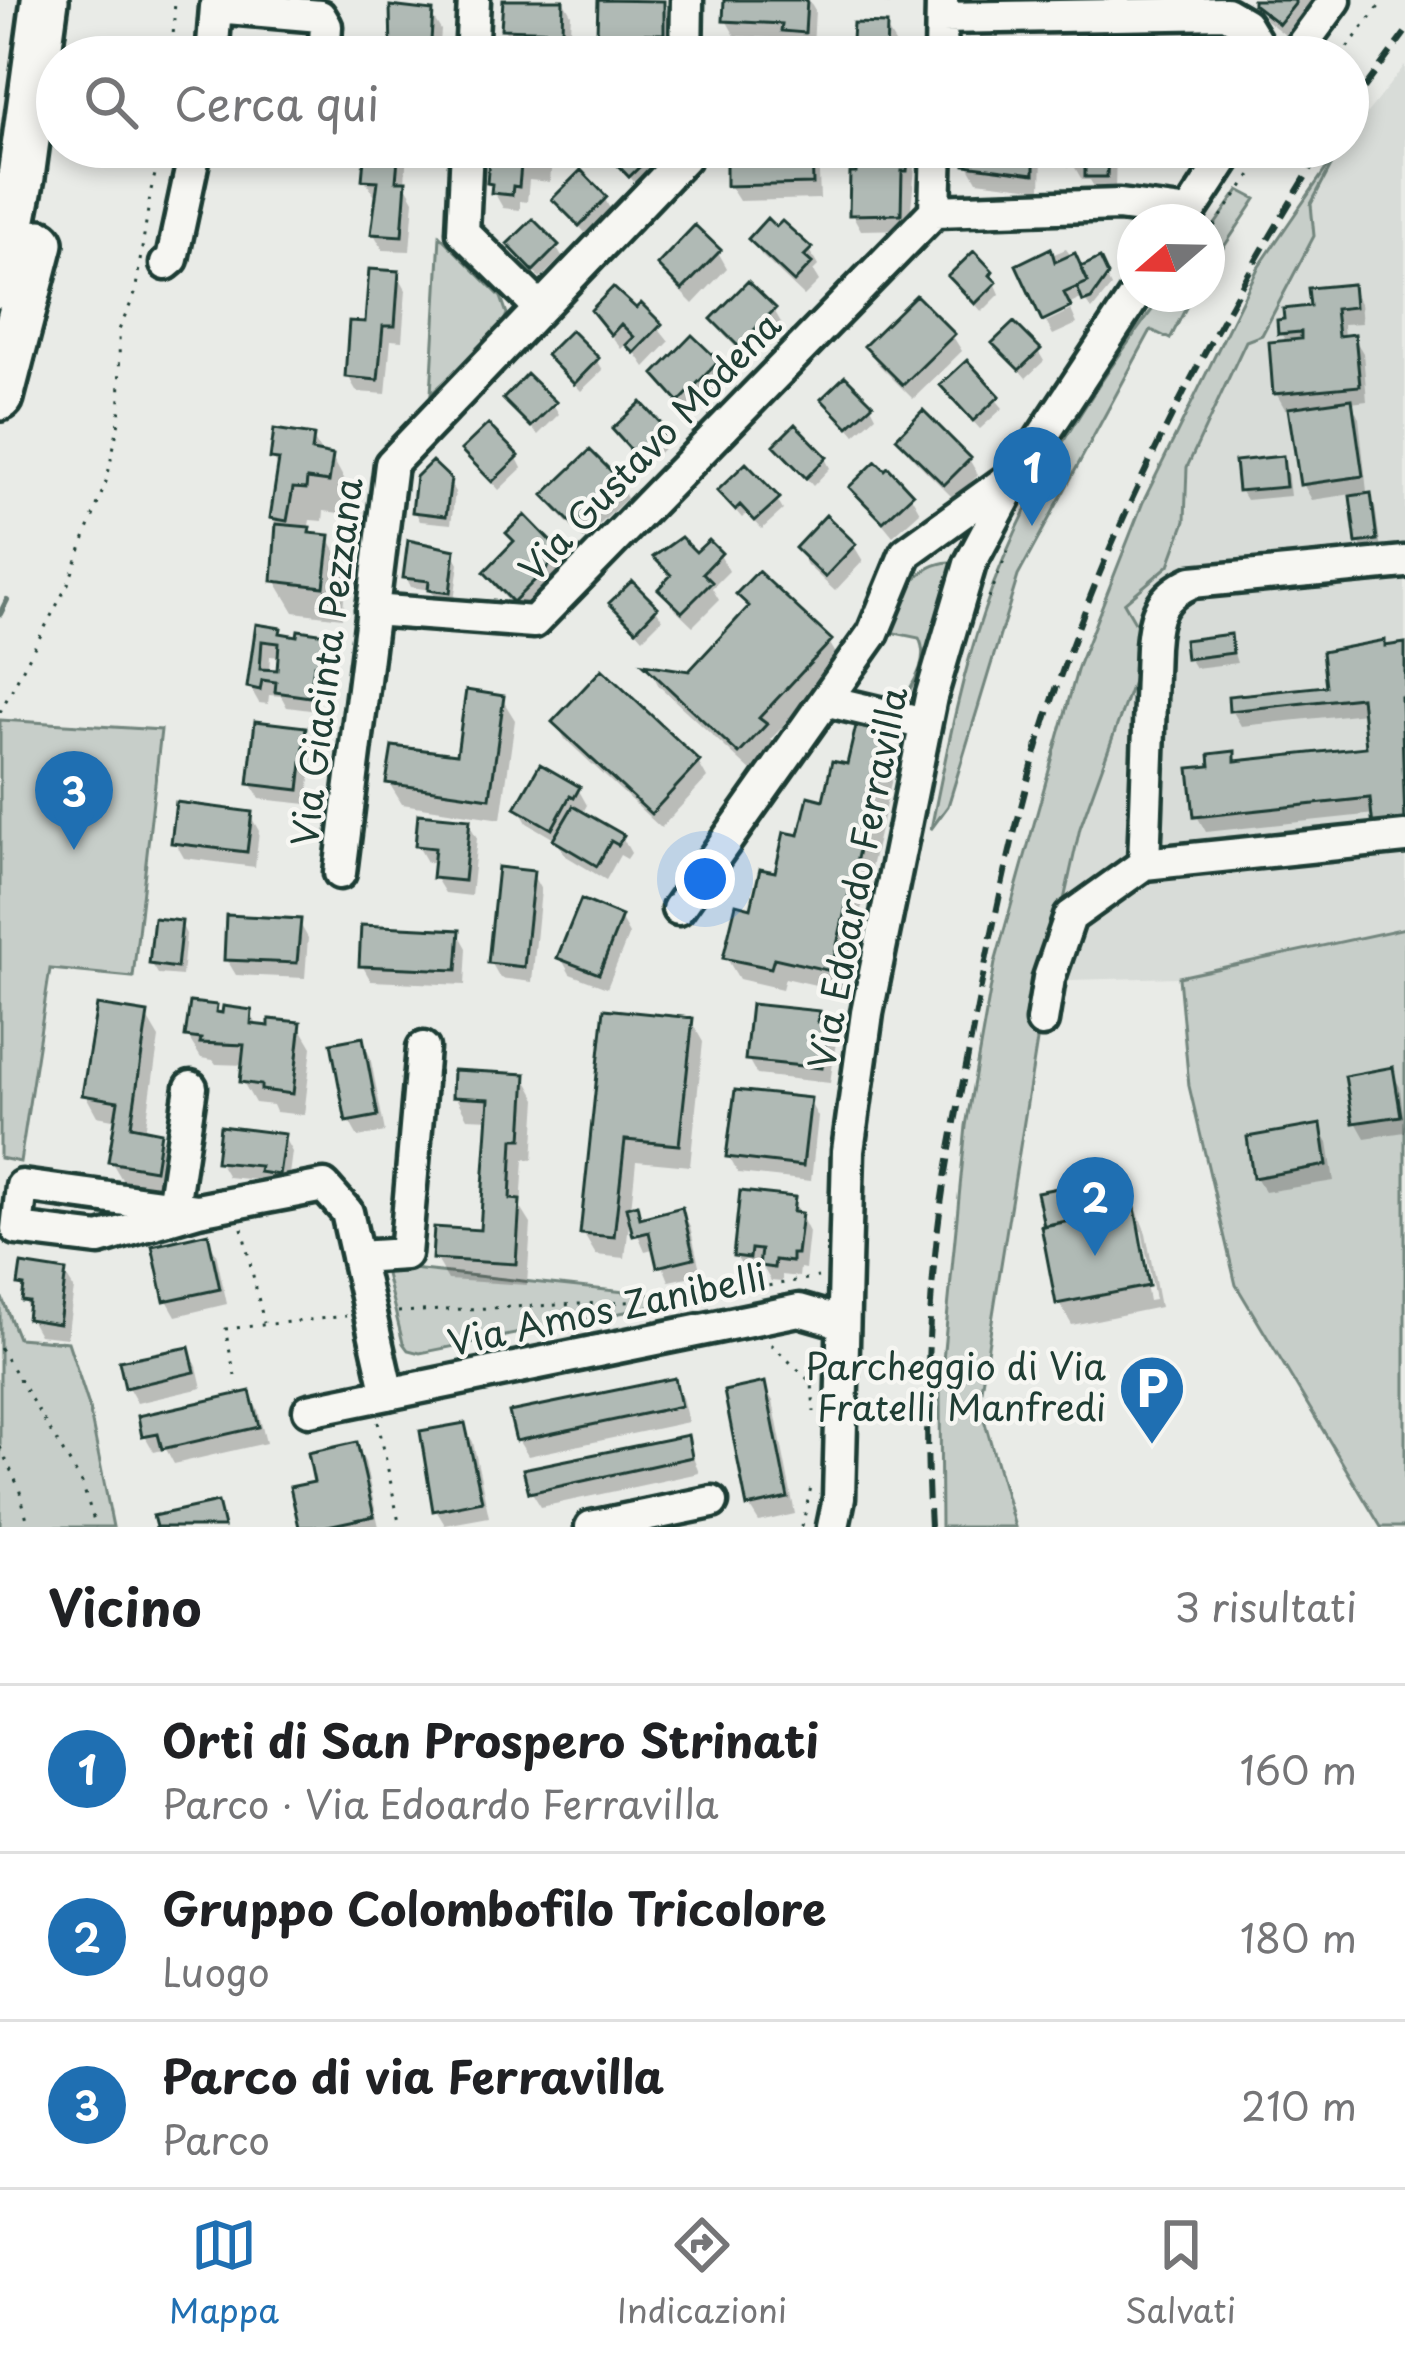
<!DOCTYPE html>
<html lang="it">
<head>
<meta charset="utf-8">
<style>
	:root { --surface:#fff; --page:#f2f2f2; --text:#202124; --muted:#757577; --line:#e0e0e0; --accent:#1f6fb2 }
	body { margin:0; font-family:"Playpen Sans",sans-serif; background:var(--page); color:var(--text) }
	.compass { position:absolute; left:1117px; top:204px; width:108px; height:108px; border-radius:50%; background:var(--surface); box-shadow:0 6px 18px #0003; rotate:250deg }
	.you { position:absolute; left:705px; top:879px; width:42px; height:42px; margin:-30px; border:9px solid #fff; border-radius:50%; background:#1a73e8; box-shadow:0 0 0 18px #1a73e833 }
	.badge { display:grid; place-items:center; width:78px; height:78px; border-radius:50%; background:var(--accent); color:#fff; font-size:39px; font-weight:700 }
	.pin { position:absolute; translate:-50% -99px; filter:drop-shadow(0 3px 6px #0008) }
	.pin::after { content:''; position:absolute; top:63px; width:42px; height:36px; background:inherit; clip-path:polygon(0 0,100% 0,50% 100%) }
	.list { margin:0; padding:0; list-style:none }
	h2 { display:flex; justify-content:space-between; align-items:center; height:156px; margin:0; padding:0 48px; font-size:51px }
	h2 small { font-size:39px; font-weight:400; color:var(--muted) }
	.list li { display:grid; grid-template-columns:78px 1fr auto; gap:36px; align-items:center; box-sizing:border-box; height:168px; padding:0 48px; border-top:3px solid var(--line) }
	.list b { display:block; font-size:45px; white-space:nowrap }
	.list p { margin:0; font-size:39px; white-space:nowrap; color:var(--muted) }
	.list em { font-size:39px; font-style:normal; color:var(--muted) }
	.icon { flex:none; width:66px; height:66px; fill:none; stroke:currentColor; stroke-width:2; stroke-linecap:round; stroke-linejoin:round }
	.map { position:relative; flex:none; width:1405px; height:1527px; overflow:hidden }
	.search { position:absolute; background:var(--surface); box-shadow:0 6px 18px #0003; left:36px; right:36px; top:36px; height:132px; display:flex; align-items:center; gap:30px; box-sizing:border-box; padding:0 42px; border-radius:66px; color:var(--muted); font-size:45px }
	.sheet { height:660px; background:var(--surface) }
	nav { display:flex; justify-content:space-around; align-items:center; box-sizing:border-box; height:168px; border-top:3px solid var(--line); background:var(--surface); font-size:33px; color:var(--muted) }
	nav a { display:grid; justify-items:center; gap:6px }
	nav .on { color:var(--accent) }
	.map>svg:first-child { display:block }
	.built { fill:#d8dcd8 }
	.green { fill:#c7cec9; stroke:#73867e; stroke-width:3 }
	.shadow { fill:#0003; fill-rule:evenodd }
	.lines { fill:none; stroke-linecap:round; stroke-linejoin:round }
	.stream { stroke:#687c75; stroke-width:6 }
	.building { fill:#b0bab5; stroke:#1f3d34; stroke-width:3; fill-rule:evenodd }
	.minor-casing { stroke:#1f3d34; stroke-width:39 }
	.highway-casing { stroke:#1f3d34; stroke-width:54 }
	.path { stroke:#1f3d34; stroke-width:3; stroke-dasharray:3 9; stroke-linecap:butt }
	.minor { stroke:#f6f6f2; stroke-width:30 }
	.highway { stroke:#f6f6f2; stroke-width:45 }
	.rail { stroke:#1f3d34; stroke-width:6; stroke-dasharray:18 9; stroke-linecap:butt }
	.labels { text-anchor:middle; stroke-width:9; stroke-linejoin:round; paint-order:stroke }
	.street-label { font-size:36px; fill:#1f3d34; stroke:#f6f6f2 }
	.poi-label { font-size:36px; fill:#1f3d34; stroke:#f6f6f2; text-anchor:end }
</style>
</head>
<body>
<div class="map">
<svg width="1405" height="1527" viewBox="0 0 1405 1527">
	<rect width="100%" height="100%" fill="#e9ebe7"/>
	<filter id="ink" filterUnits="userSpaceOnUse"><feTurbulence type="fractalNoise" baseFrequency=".00833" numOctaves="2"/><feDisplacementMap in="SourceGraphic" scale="24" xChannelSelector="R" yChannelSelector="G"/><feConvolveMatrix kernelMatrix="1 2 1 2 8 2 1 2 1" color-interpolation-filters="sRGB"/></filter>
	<g filter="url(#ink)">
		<path class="built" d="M1405 65V928L1179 977 1070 980 1008 959 1087 671 1242 324 1343 147H1348L1352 132Z"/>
		<path class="green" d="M1341 147 1311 204 1314 236 1262 335 1246 341 1187 467 1185 521 1169 565 1124 603 1139 629 1136 673 1080 828 1048 972 979 1402 1015 1527H941L940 1391 966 1126 995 963 1078 667 1143 502 1258 268Z
			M1239 190 1256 199 1207 272V236Z
			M440 236 501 297 507 314 499 332 431 394Z
			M1164 294H1193L1170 339 1151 330 1018 576 948 806 931 829C946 756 959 685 983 614 1021 498 1091 390 1164 294Z
			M950 562 955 569 915 705 899 707C911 686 931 662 919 638L895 633 879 641C896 610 910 564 950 562Z
			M0 720 161 730 133 977 50 969 20 1162 0 1158Z
			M1405 928V1527H1381L1236 1285 1189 1086 1179 977Z
			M384 1266 690 1299 420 1353 408 1350 403 1343Z
			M0 1293 18 1338 68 1342 88 1403 113 1527H0Z"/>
		<path class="shadow" d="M506 0H563L571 14 569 46 513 45 504 29Z
			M727 0H809L815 10 813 48 794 46 790 39 735 36 726 20Z
			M880 0H911V5L882 4Z
			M1256 0H1311V9H1302L1303 21 1289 38 1266 20Z
			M663 3 672 19 671 49 610 48 600 32Z
			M431 14 441 30 439 57H397L394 52Z
			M885 27 895 43 894 57H852Z
			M368 147H407L405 184 414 200 410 251 383 250 374 234 379 196 374 195 365 180Z
			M493 147H553L550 182 529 180 527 202 520 201V210L503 208 494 192 490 183Z
			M618 147H668L671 152 637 185 610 154Z
			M729 147H818L820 199 739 201 729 185Z
			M859 147H917L909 229 861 230 852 214Z
			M968 147H1037L1042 156 1041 189 977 181 968 165Z
			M1073 147H1116L1115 193 1097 192 1090 180H1082L1073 164Z
			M1142 147H1176L1177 163H1148Z
			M556 199H605L610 209 586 234Z
			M752 239 809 250 818 266 813 271 819 281 804 296 761 255Z
			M511 245 556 247 562 257 540 279Z
			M1066 249 1081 270 1099 262 1111 287 1092 310 1083 298 1043 317 1052 255Z
			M718 252 727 268 693 304 670 281 660 265Z
			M991 273 1000 294 982 312 952 277Z
			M397 274 406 290 402 341 391 340 386 394 357 392 348 376 367 325Z
			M748 285 774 310 783 326 749 360 724 335 715 319Z
			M1351 287 1360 303 1362 323 1343 324 1344 338H1354L1363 353 1367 401 1351 403 1359 418 1367 492 1375 506 1381 550 1365 552 1359 542 1352 494 1312 500 1303 484 1291 408 1285 409 1276 393 1287 343 1281 333Z
			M641 307 669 342 645 367 628 342 621 349 594 311 636 313Z
			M1071 310 1077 324 1053 335 1046 322Z
			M952 335 962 351 913 399 877 363 868 347Z
			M996 343 1038 351 1044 361 1026 378Z
			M549 356 597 360 603 370 581 391Z
			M716 363 725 379 690 415 658 375Z
			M967 364 1003 408 980 429 949 395Z
			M506 399 553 404 559 414 538 435Z
			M825 400 871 406 876 416 855 435Z
			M615 430 665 432 670 442 645 466Z
			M312 437 323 456 332 457 350 490 347 514 324 511 323 521 310 520 308 531 311 536 328 538 347 570 342 618 294 612 275 580 278 527 273 518 280 470 273 458Z
			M900 438 969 459 978 475 954 499 909 454Z
			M778 446 825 458 830 468 813 486Z
			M465 451 517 458 522 468 499 490Z
			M1281 460 1287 470 1290 496 1246 500 1240 490Z
			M448 481 455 492 451 524 420 521 415 511Z
			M618 482 627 498 584 540 556 511 547 496Z
			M853 487 911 496 920 512 893 536Z
			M720 492 777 500 783 510 762 529 747 513 742 518Z
			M854 546 863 561 835 591 807 565 798 549Z
			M453 552 459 563 454 602 436 600 431 590 411 587 406 577Z
			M560 555 569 571 523 615 496 588 487 572Z
			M720 555 729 571 712 588 719 600 693 626 671 605 662 589 672 579 657 558Z
			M740 594 829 642 842 664 771 739 777 748 753 773 659 686 649 668 690 674 749 611Z
			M613 604 656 609 662 619 643 638Z
			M258 628 279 631 283 637 324 636 333 652 329 681 322 680 318 711 287 707 281 696 269 695 268 704 259 703 250 687ZM270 656 281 657 279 674 269 673Z
			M1229 637 1237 663 1195 668 1189 658Z
			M1405 646V841L1375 814 1206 832 1197 816 1214 768 1233 754 1238 763 1369 749 1365 713 1241 726 1232 710 1329 689 1386 648Z
			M502 699 515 720 501 819 402 804 389 783 460 758Z
			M556 723 698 762 707 778 661 828 565 739Z
			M305 729 314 745 307 804 260 799 251 783Z
			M884 735 897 757 842 991 785 978 782 989 739 979 726 957 753 911 849 768Z
			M578 789 587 805 582 814 622 837 631 853 627 859 620 855 606 880 566 856 556 840 527 823 518 807Z
			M250 815 259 831 255 867 184 858 175 842Z
			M468 822 477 838 471 896 445 893 435 877 437 863 427 862 418 846Z
			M532 874 541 890 532 982 500 978 491 962Z
			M620 918 629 934 607 988 570 974 561 958Z
			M299 922 308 938 305 978 236 975 227 960Z
			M181 924 186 934 182 976 158 974 152 964Z
			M458 932 467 948 465 985 371 981 362 965Z
			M215 1008 219 1015 250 1012 259 1028 299 1025 312 1047 304 1115 276 1112 273 1105 255 1103 243 1082 245 1065 216 1064 213 1060 201 1058 188 1037Z
			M606 1012 691 1021 703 1042 690 1166 636 1161 631 1209 635 1208 643 1220 681 1211 690 1226 701 1274 669 1281 656 1248 645 1251 630 1216 625 1258 596 1255 583 1233Z
			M818 1014 836 1042 830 1083 757 1075 748 1059Z
			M146 1016 159 1038 145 1132 159 1135 172 1157 166 1190 124 1183 111 1161 118 1120 97 1116 85 1094Z
			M361 1040 370 1056 385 1132 358 1137 349 1121Z
			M1391 1071 1400 1087 1405 1132 1365 1138 1356 1122Z
			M525 1077 537 1099 533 1160 524 1159 521 1208 531 1224 527 1285 448 1280 435 1258 483 1233 491 1119 467 1118 455 1096Z
			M809 1101 818 1117 811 1181 738 1173 729 1157Z
			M1319 1128 1328 1143 1334 1181 1265 1192 1256 1177Z
			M283 1136 292 1152 287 1190 271 1188 267 1181 228 1177 219 1161Z
			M1124 1178 1146 1233 1160 1307 1072 1325 1059 1303ZM1136 1231H1142L1155 1300 1149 1301Z
			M793 1200 809 1232 805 1269 800 1268 799 1277 782 1275V1282L771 1281 759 1261 758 1273 745 1271 736 1255Z
			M206 1237 216 1253 227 1304 176 1316 167 1300Z
			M64 1273 74 1289 67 1338 39 1335 30 1319 21 1285Z
			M188 1350 197 1366 202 1388 137 1403 128 1387Z
			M673 1381 682 1397 688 1422 528 1456 518 1440Z
			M764 1386 773 1401 795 1514 759 1522 749 1506Z
			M249 1394 258 1410 266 1443 174 1464 166 1449 154 1452 145 1436Z
			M464 1426 473 1442 489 1517 445 1525 436 1510Z
			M686 1439 699 1473 541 1507 531 1491Z
			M356 1446 365 1462 379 1527H302L318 1484Z"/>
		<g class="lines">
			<path class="stream" d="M0 614 7 600"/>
		</g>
		<path class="building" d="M503 0H563L562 31 501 29Z
			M598 0 664 1V34L597 33Z
			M724 0H807L805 33 781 31 782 24 723 21Z
			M1253 0H1295V4L1279 24 1253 4Z
			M390 6 433 11 430 56 391 53Z
			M853 23 887 24 886 57H851Z
			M967 44 997 45 996 57H967Z
			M1084 45 1120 46V57H1084Z
			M1022 46 1062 48V57H1021Z
			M1144 49 1180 50V57H1144Z
			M365 147H399L396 181H406L402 236 371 234 378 181 362 180Z
			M490 147H544L543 167 521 165 519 187 513 186 512 195 491 193 492 184 487 183Z
			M614 147H660L629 177 607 154Z
			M726 147H812L813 184 726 186Z
			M856 147H909L907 171H902L901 214 849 215 850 173H856Z
			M966 147H1034V174L965 165Z
			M1070 147H1108L1107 177H1085V165H1070Z
			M581 170 607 197 579 226 552 199Z
			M767 218 776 227 782 221 812 248 804 256 812 263 794 282 748 239Z
			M533 219 559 245 533 271 507 244Z
			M695 225 721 250 682 290 657 265Z
			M1051 248 1055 262 1075 253 1088 282 1064 293 1071 307 1042 321 1016 265Z
			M974 251 993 271 990 275 997 282 975 304 948 276Z
			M1100 258 1108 275 1091 299 1083 302 1077 287 1088 282 1081 267Z
			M369 269 399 271 395 326H383L378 380 345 377 349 321 365 322Z
			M748 281 776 308 738 346 711 319Z
			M1353 284 1355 307 1335 309 1338 336 1355 334 1360 386 1273 394 1269 342 1301 339V332L1278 334 1277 320 1284 319 1283 309 1310 306 1308 288Z
			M613 287 636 308 641 303 662 324 634 353 626 345 634 337 621 324 611 335 591 310Z
			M916 295 955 334 903 385 864 346Z
			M1014 322 1041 349 1019 370 992 343Z
			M571 330 599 358 574 384 546 355Z
			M692 335 719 361 679 402 654 374Z
			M967 360 1000 396 973 421 940 385Z
			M527 374 556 402 531 427 503 399Z
			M845 376 873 404 848 427 821 399Z
			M1352 399 1363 476 1300 485 1288 408Z
			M641 402 667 430 638 458 612 429Z
			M923 410 971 458 944 485 896 438Z
			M488 424 519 456 492 482 461 450Z
			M795 424 827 457 806 478 774 445Z
			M274 429 314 435 312 451 333 455 329 482 307 479 306 489 293 488 287 521 270 518 279 460 270 459Z
			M590 450 620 480 574 526 543 495Z
			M1283 456 1286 487 1238 491 1235 461Z
			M432 461 451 479 446 516 412 512 416 477Z
			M876 461 885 470 888 467 913 494 883 522 849 487Z
			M746 463 780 498 755 521 740 505 735 510 717 491Z
			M1371 493 1377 540 1356 543 1350 496Z
			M525 515 562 553 513 602 484 572 514 541 506 533Z
			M826 515 856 544 825 577 795 548Z
			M276 524 310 527 309 533 330 535 324 587 272 581Z
			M681 537 696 552 709 540 722 553 703 573 712 582 682 612 658 589 671 575 653 557Z
			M408 540 455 550 450 593 428 590 429 581 403 578Z
			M758 571 832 640 759 718 767 724 739 754 643 664 689 671 749 606 736 594Z
			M632 581 658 607 636 630 609 603Z
			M256 624 281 628 280 633 297 636 298 630 326 634 321 666 314 665 310 697 275 692 276 682 262 680 260 690 247 687ZM262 641 279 643 277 670 260 669Z
			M1231 634 1233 653 1186 659 1184 640Z
			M1385 640V646L1405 643V697H1401L1405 824 1373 828 1370 798 1194 817 1189 768 1210 766 1209 754 1235 751V761L1366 747 1361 697 1229 711 1228 696 1326 686 1322 652Z
			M602 669 700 761 651 814 552 722Z
			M466 690 504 696 490 798 386 783 392 746 457 754Z
			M255 721 306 727 299 790 248 784Z
			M856 726 886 733 831 971 774 958 771 968 723 958 736 904 751 908 760 869 775 872 784 832 799 835 808 796 823 800 832 761 847 764Z
			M540 764 580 787 574 798 570 796 552 829 515 808Z
			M176 802 252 812 247 852 171 843Z
			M573 806 624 835 618 845 611 841 597 866 553 840Z
			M418 814 470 819 464 881 432 878 435 848 415 846Z
			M498 867 534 871 524 967 488 963Z
			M581 899 622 916 599 974 557 958Z
			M226 915 301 919 297 963 224 960Z
			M154 918 182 921 177 968 149 964Z
			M361 925 460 930 457 970 359 966Z
			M190 1002 217 1005 216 1012 222 1013 223 1006 252 1010 251 1024 269 1026V1019L301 1022 293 1094 261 1090V1085L240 1082 244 1045 200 1043 201 1039 185 1037Z
			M751 1004 820 1011 818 1022 828 1023 822 1068 745 1060Z
			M97 1005 148 1013 131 1126 161 1132 155 1170 108 1162 118 1101 82 1095Z
			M604 1009 693 1018 679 1145 625 1140 614 1237 580 1234Z
			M363 1037 378 1116 346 1122 331 1043Z
			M1393 1067 1401 1116 1353 1123 1345 1076Z
			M453 1070 526 1074 522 1139H513L510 1199 520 1200 516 1264 432 1259 434 1227 480 1230 489 1099 452 1097Z
			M735 1090 811 1098 803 1166 726 1157Z
			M1321 1124 1327 1165 1253 1178 1247 1137Z
			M220 1126 285 1134 279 1175 259 1172 260 1166 216 1162Z
			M1125 1175 1132 1209 1044 1226 1037 1192Z
			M740 1191 795 1197 793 1212 802 1213 797 1254H792V1262L775 1260 774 1268 759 1266 761 1250 751 1249 750 1258 733 1256Z
			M637 1204 640 1218 682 1207 694 1258 657 1267 649 1232 633 1236 626 1207Z
			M1135 1208 1149 1286 1056 1304 1041 1226Z
			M208 1233 220 1289 164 1301 152 1246Z
			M21 1264 66 1271 59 1324 27 1319 29 1302 22 1301 24 1286 18 1285Z
			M189 1347 195 1372 125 1388 119 1361Z
			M675 1378 681 1406 516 1441 509 1412Z
			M765 1382 788 1498 747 1507 724 1391Z
			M250 1391 259 1427 162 1449 158 1434 142 1437 138 1416Z
			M465 1423 482 1501 433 1511 420 1431Z
			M688 1435 692 1457 529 1493 523 1469Z
			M357 1442 374 1516 323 1527H299L290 1487 314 1482 308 1453Z
			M218 1502 224 1527H156L153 1516Z"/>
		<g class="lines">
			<g class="minor-casing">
				<path id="minor" d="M942 18 1226 13 1245 24 1265 57
					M212 57 216 7 320 16 326 26 324 57
					M471 57 474 0
					M686 57 687 0
					M941 57 942 0
					M1293 57 1335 0
					M467 147 463 232 540 308
					M935 211 1119 205 1189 214
					M1183 222 1232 147
					M166 264 172 259 196 147
					M372 610 534 622 935 211 937 147
					M828 701 925 724
					M1144 864 1152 647C1154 614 1161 596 1192 582L1405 562
					M340 873 391 464 684 158V147
					M678 909 873 633 906 553 1014 475
					M1042 1021 1049 978 1070 917 1144 864 1405 837
					M173 1207 191 1087
					M198 1210 99 1239 17 1229 22 1186 198 1210 324 1186 347 1212 388 1394
					M357 1257 405 1254 423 1048
					M309 1410 799 1310 841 1322
					M591 1527 712 1502
					M833 1527 839 1498 848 1151 867 1013 931 697 970 564 1019 472 1136 294"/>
			</g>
			<g class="highway-casing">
				<path id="highway" d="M0 285 21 177 45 0
					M0 397 40 243"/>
			</g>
			<path class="path" d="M172 57 175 0
				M1340 57 1384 0
				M1207 236 1271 147
				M989 598 1010 546
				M0 712 68 584 107 479 120 416 119 330 135 294 151 190 162 147
				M242 1228 264 1323
				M398 1312 694 1299 818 1277
				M771 1344 812 1383 814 1412
				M0 1348 82 1483 96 1527
				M235 1376 225 1329 346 1316
				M378 1422 400 1527
				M0 1447 19 1488 29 1527
				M802 1527 812 1482"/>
			<use href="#minor" class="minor"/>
			<use href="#highway" class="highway"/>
			<path class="rail" d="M1348 110 1405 33
				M930 1527C924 1421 927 1295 943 1191 950 1146 959 1101 968 1056 987 952 1008 847 1038 745 1101 536 1209 332 1324 147"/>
		</g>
	</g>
	<defs>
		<g id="parking-pin" transform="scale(3.45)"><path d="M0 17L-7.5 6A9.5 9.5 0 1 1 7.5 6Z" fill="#1f6fb2" stroke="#f6f6f2"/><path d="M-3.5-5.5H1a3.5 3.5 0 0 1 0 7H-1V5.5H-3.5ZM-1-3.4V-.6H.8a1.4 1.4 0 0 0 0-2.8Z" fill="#fff"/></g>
	</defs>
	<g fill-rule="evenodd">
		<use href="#parking-pin" x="1152" y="1388"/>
	</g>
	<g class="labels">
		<g class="street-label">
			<text transform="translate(650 447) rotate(-46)" y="13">Via Gustavo Modena</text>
			<text transform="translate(327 662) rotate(-83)" y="13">Via Giacinta Pezzana</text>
			<text transform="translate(858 878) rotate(-79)" y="13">Via Edoardo Ferravilla</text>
			<text transform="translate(607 1310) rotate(-12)" y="13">Via Amos Zanibelli</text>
		</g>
		<g class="poi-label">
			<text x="1106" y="1380">Parcheggio di Via<tspan x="1106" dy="41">Fratelli Manfredi</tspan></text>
		</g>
	</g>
</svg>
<svg class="compass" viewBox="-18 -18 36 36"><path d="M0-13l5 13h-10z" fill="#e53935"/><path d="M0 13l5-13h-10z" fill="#757577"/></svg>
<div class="you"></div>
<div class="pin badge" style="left:1032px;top:526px">1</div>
<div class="pin badge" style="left:1095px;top:1256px">2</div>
<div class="pin badge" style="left:74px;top:850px">3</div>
<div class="search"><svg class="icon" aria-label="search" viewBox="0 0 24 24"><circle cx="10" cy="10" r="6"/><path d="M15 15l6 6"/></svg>Cerca qui</div>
</div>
<section class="sheet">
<h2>Vicino<small>3 risultati</small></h2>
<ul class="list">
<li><span class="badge">1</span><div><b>Orti di San Prospero Strinati</b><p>Parco · Via Edoardo Ferravilla</p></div><em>160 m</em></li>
<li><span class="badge">2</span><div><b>Gruppo Colombofilo Tricolore</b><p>Luogo</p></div><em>180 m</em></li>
<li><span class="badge">3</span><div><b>Parco di via Ferravilla</b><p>Parco</p></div><em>210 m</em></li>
</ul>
</section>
<nav>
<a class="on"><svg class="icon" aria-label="map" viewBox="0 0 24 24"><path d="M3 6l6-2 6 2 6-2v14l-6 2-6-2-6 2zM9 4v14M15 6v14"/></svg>Mappa</a>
<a><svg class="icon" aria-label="directions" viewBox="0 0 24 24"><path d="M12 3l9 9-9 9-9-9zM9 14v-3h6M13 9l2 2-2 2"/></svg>Indicazioni</a>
<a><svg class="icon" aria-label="saved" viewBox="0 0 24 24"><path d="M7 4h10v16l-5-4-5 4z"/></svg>Salvati</a>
</nav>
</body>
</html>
